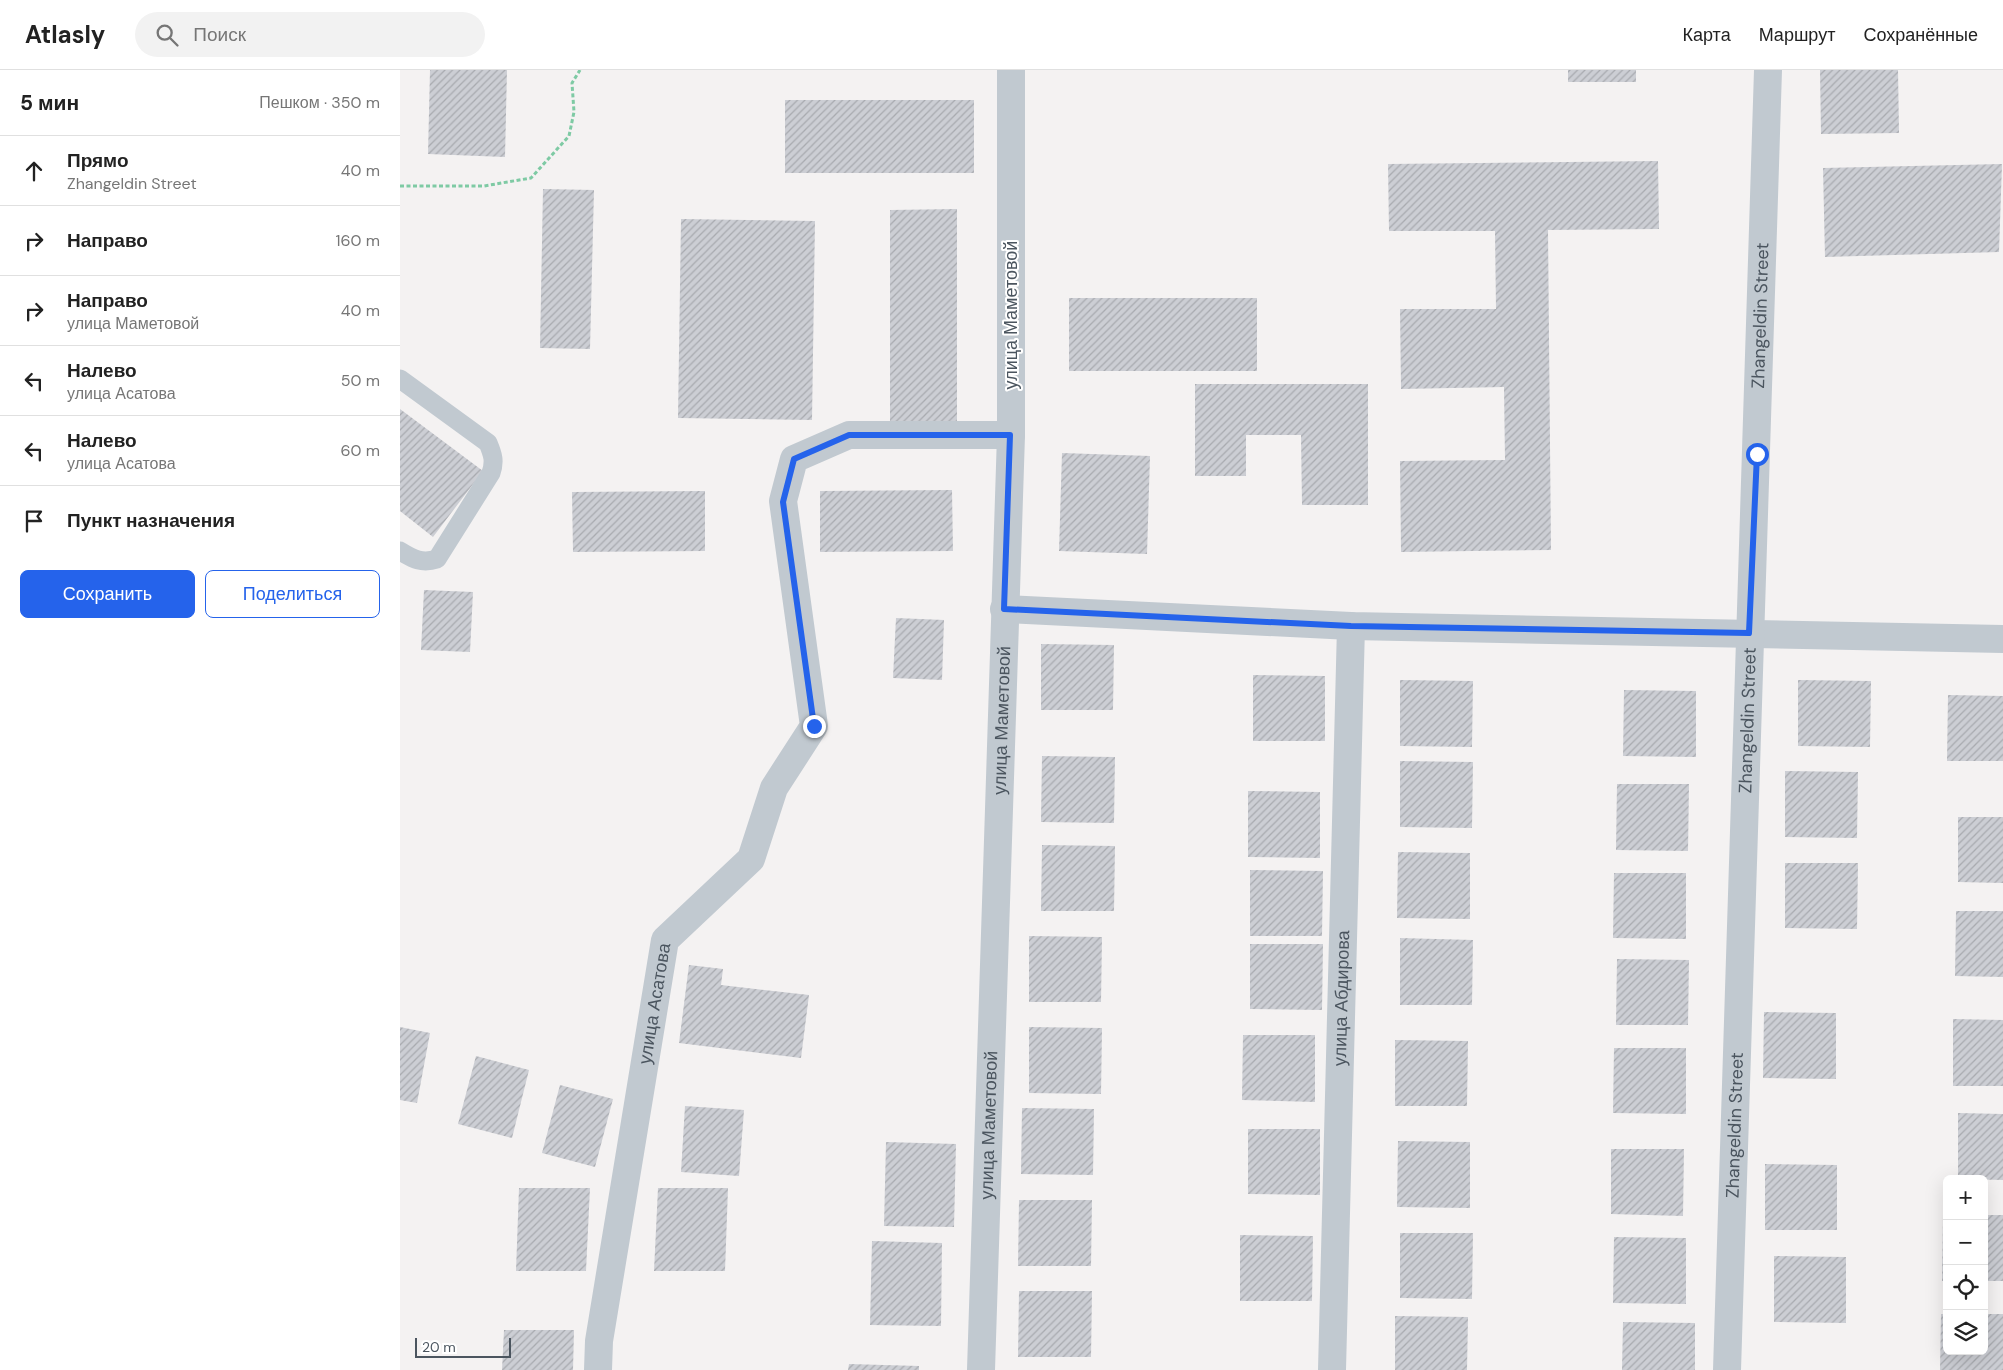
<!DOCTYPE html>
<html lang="ru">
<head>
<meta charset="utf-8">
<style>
	:root { --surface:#fff; --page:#f2f2f2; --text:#222; --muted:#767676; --line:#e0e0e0; --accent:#2563eb }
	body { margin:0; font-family:"DM Sans",sans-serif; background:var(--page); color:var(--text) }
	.controls { position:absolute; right:15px; bottom:15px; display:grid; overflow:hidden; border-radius:8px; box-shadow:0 5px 20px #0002 }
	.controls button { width:45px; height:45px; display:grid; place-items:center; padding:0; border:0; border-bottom:1px solid var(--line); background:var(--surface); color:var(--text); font:25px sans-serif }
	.scale { position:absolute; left:15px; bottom:12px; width:96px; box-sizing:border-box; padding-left:5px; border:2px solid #4b555f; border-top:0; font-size:14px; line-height:18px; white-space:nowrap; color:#4b555f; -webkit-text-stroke:4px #fff; paint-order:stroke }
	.stop { position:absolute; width:15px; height:15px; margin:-11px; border:4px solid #2563eb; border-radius:50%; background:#fff }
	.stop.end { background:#2563eb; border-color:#fff; box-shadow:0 1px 5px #0008 }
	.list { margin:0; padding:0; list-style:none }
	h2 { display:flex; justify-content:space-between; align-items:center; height:65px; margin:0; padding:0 20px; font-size:21px }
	h2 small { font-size:16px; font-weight:400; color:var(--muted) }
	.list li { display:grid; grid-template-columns:32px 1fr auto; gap:15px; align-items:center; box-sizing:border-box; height:70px; padding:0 20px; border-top:1px solid var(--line) }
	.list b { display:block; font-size:19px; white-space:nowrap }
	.list p { margin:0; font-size:16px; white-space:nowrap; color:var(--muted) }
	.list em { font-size:16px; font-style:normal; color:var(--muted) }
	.actions { display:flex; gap:10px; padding:15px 20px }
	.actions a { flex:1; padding:11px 0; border:1px solid var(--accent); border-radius:8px; text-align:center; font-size:18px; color:var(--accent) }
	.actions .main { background:var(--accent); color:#fff }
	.icon { flex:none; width:28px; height:28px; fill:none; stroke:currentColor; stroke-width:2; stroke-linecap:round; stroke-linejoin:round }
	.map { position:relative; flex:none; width:1603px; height:1300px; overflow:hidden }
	header { display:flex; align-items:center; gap:30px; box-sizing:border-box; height:70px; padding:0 25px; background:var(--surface); border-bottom:1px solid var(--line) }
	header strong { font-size:24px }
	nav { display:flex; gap:28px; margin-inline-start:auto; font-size:18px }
	.search { width:350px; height:45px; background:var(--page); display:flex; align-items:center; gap:12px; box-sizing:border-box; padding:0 18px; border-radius:28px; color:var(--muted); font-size:19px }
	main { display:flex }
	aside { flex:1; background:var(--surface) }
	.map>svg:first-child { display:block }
	.building { fill:url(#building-hatch) }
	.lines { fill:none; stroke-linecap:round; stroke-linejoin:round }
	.path { stroke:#7ecaa4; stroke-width:3; stroke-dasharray:4 2.5; stroke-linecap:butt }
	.lane { stroke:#c1c9d0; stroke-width:19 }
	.street { stroke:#c1c9d0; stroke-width:28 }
	.route { stroke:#2563eb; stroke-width:6 }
	.labels { text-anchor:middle; stroke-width:4; stroke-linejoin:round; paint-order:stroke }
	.street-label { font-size:18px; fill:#4b555f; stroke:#fff }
</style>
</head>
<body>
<header>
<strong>Atlasly</strong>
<div class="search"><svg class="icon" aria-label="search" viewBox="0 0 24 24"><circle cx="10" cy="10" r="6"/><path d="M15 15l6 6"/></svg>Поиск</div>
<nav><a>Карта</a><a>Маршрут</a><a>Сохранённые</a></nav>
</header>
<main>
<aside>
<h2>5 мин<small>Пешком · 350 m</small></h2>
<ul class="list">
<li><svg class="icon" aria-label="ahead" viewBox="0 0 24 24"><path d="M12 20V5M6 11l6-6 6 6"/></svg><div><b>Прямо</b><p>Zhangeldin Street</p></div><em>40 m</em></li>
<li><svg class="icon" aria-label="right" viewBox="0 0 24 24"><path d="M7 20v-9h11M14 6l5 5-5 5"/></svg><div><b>Направо</b></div><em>160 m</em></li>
<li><svg class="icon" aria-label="right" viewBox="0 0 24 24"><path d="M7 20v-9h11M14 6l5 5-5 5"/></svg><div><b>Направо</b><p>улица Маметовой</p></div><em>40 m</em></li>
<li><svg class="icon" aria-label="left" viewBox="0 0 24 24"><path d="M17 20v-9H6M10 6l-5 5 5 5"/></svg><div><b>Налево</b><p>улица Асатова</p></div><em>50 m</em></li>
<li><svg class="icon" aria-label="left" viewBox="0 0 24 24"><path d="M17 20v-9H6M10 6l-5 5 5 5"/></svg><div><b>Налево</b><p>улица Асатова</p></div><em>60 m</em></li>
<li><svg class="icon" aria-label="arrive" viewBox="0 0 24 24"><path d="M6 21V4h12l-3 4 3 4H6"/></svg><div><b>Пункт назначения</b></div></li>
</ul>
<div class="actions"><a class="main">Сохранить</a><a>Поделиться</a></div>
</aside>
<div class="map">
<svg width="1603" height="1300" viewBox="0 0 1603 1300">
	<defs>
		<pattern id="building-hatch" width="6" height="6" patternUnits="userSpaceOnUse" patternTransform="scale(1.25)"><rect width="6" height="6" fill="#ccced4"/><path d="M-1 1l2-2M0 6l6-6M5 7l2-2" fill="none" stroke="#a8aaaf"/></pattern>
	</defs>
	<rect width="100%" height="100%" fill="#f4f2f2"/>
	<path class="building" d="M30 0H107L105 87 28 84Z
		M1168 0H1236V12H1168Z
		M1420 0H1498L1499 63 1421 64Z
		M385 30H574V103H385Z
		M1258 91 1259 159 1148 160 1151 480 1001 482 1000 391 1105 390 1104 317 1001 319 1000 239H1096L1095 161H989L988 94Z
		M1602 94 1599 182 1425 187 1423 98Z
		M143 119 194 120 190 279 140 278Z
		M557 139V354H490V140Z
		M281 149 415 151 412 350 278 348Z
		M669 228H857V301H669Z
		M795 314H968V435H902L901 365H846V406H795Z
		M0 339 83 401 33 467 0 441Z
		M662 383 750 386 747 484 659 481Z
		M552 420 553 481 420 482V421Z
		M305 421V481L173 482 172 422Z
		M24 520 73 522 70 582 21 580Z
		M496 548 544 550 542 610 493 608Z
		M641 574 714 575 713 640H641Z
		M853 605 925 606V671H853Z
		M1000 610 1073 611 1072 677 1000 676Z
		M1398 610 1471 611 1470 677 1398 676Z
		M1224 620 1296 621V687L1223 686Z
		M1548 625 1603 626V691H1547Z
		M642 686 715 687 714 753 641 752Z
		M1000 691 1073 692 1072 758 1000 757Z
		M1385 701 1458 702 1457 768 1385 767Z
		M1217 714H1289L1288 781 1216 780Z
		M848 721 920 722V788L848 787Z
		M1558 747H1603V813L1558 812Z
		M642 775 715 776 714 841H641Z
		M998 782 1070 783V849L997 848Z
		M1385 793H1458L1457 859 1385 858Z
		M850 800 923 801 922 866H850Z
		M1214 803H1286V869L1213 868Z
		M1556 841H1603V907L1555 906Z
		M629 866 702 867 701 932H629Z
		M1000 868 1073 870 1072 935H1000Z
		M850 874H923L922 940 850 939Z
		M1217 889 1289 890 1288 955H1216Z
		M289 895 323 899 321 915 409 925 401 988 279 973Z
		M1364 942 1436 943V1009L1363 1008Z
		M1553 949 1603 950V1016H1553Z
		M0 957 30 963 17 1033 0 1030Z
		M629 957 702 958 701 1024 629 1023Z
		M843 965H915V1032L842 1030Z
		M995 970 1068 971 1067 1036H995Z
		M1214 978H1286V1044L1213 1043Z
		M76 986 129 1000 112 1068 58 1054Z
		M160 1015 213 1029 195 1097 142 1083Z
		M285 1036 344 1040 339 1106 281 1102Z
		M622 1038 694 1039 693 1105 621 1104Z
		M1558 1043 1603 1044V1110L1558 1109Z
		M848 1059H920V1125L848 1124Z
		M998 1071 1070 1072V1138L997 1137Z
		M486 1072 556 1074 554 1157 484 1156Z
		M1211 1079H1284L1283 1146 1211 1144Z
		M1365 1094 1437 1095V1160H1365Z
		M119 1118H190L186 1201H116Z
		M258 1118H328L325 1201H254Z
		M619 1130H692L691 1196H618Z
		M1543 1144 1547 1145V1211H1542Z
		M1584 1145H1603V1211H1584Z
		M1000 1163H1073L1072 1229 1000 1228Z
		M840 1165 913 1166 912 1231H840Z
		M1214 1167 1286 1168V1234L1213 1233Z
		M472 1171 542 1173 541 1256 470 1255Z
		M1374 1186 1446 1187V1253L1374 1252Z
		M619 1221H692L691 1287H618Z
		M1541 1244H1547V1281H1584V1244H1603V1300H1540Z
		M995 1246 1068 1247 1067 1300H995Z
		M1223 1252 1295 1253V1300H1222Z
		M104 1260H174L173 1300H102Z
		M449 1294 519 1296V1300H448Z"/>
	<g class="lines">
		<path class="path" d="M0 116H84L131 108 169 66 174 42 172 13 180 0"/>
		<path class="lane" d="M0 309 88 373C93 385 95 391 91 403L37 489C22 494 13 489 0 481"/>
		<g class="street">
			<path d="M604 539 951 556 1603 569"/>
			<path id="s1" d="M198 1300 199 1271 265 870 351 789 374 718 414 656 383 431 394 389 449 365H611"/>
			<path id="s2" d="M581 1300 611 365V0"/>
			<path id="s3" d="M932 1300 951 556"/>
			<path id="s4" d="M1327 1300 1368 0"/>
		</g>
	</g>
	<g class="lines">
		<path class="route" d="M414 656 383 432 394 389 449 365H610L604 539 951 556 1349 563 1357 384"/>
	</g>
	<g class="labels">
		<g class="street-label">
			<text transform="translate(611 245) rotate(-90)" y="6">улица Маметовой</text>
			<text dy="6" stroke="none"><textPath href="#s4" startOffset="1055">Zhangeldin Street</textPath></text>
			<text dy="6" stroke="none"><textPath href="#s2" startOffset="650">улица Маметовой</textPath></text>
			<text dy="6" stroke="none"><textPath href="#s4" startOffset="650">Zhangeldin Street</textPath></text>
			<text dy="6" stroke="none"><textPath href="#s3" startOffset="372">улица Абдирова</textPath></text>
			<text dy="6" stroke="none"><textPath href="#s1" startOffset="371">улица Асатова</textPath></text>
			<text dy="6" stroke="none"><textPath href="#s2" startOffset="245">улица Маметовой</textPath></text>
			<text dy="6" stroke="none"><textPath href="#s4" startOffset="245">Zhangeldin Street</textPath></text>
		</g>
	</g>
</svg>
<div class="controls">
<button>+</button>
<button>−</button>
<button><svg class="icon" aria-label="locate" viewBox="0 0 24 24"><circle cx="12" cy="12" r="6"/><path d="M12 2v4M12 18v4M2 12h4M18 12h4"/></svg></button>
<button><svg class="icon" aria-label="layers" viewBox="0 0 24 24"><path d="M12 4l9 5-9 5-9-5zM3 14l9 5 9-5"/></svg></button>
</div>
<div class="scale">20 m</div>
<div class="stop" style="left:1357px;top:384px"></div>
<div class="stop end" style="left:414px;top:656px"></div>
</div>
</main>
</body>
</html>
